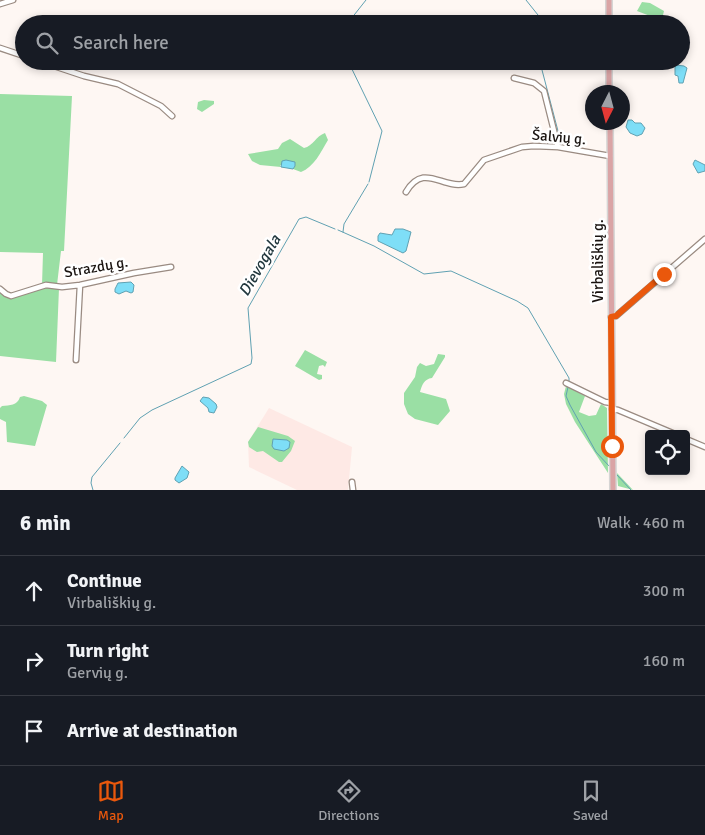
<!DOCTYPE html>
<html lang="en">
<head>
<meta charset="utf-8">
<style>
	:root { --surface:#171b24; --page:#242831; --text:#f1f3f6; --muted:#9ea1a6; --line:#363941; --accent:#ea580c }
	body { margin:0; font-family:Signika,sans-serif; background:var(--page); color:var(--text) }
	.controls { position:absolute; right:15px; bottom:15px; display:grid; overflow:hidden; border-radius:5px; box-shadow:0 2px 8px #0003 }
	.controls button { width:45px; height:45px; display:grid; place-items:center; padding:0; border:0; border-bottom:1px solid var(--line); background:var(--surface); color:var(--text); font:25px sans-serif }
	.compass { position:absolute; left:585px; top:85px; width:45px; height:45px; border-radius:50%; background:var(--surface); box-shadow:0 2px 8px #0003; rotate:186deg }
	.stop { position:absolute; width:15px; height:15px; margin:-11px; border:4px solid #ea580c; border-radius:50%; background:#fff }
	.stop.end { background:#ea580c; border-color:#fff; box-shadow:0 1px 5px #0008 }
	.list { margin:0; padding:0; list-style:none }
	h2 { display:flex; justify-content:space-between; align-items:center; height:65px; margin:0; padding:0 20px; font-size:21px }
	h2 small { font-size:16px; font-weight:400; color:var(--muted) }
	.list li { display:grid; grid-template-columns:32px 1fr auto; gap:15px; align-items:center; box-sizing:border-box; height:70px; padding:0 20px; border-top:1px solid var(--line) }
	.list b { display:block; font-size:19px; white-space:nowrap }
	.list p { margin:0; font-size:16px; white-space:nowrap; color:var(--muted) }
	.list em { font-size:16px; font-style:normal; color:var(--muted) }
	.icon { flex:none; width:28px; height:28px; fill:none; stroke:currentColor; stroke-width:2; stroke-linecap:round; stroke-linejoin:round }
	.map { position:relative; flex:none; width:705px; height:490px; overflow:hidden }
	.search { position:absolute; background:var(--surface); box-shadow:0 2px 8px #0003; left:15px; right:15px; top:15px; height:55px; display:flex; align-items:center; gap:12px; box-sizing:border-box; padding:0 18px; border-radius:28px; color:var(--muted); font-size:19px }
	.sheet { height:275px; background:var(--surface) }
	nav { display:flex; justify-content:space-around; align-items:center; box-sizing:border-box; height:70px; border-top:1px solid var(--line); background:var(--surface); font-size:14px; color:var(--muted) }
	nav a { display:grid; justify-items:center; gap:2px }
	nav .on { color:var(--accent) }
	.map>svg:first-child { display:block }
	.industrial { fill:#fee9e5 }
	.green { fill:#9adfa4 }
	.water { fill:#7edef7; stroke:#60a1b2 }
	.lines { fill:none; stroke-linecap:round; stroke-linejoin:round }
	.stream { stroke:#60a1b2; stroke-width:1 }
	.minor-casing { stroke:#9a8b82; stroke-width:7 }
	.major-casing { stroke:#d6d5d4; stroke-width:8 }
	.minor { stroke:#fff; stroke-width:4.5 }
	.major { stroke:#daa4a5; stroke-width:5 }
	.route { stroke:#ea580c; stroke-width:6 }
	.labels { text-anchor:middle; stroke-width:5; stroke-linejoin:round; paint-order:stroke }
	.street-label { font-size:15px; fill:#191310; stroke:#fff }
	.water-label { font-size:16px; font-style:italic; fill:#21373d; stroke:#fff }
</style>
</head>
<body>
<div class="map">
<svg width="705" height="490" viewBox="0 0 705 490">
	<rect width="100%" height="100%" fill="#fef7f3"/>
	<path class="industrial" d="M269 408 352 447 348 490H297L249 467 248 442Z"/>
	<path class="green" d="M642 2 650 3 664 11 663 15 658 19 637 11Z
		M0 94 72 96 64 251H61L57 285 51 283 42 285 43 253 0 252Z
		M204 100 214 101V104L202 112 197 109 198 102Z
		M325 133 328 140C321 152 314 167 301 172L293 169 295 166 280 165 281 167 260 165 252 161 248 154 278 149 282 143 290 139 304 148C313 146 316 136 325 133Z
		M42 287 59 288 56 362 0 356V291L7 296Z
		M305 350 327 362 325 367 323 365 319 366 317 374 322 375V379L319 380 295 366Z
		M438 354 445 355V357L432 378C424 379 422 385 420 392L446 399 450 411 438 425 415 419 408 414 404 404V393L415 377 417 367 420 363 426 366 434 364Z
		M566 386 585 396 579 412 589 416 596 415 601 404 607 408 608 473 575 422 566 404 564 394Z
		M24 396 42 401 47 405 35 446 7 442 6 422 0 419V408L2 406C10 405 17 406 20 397Z
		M258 427 288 436 295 441 291 451 282 462H279L263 451 257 452 249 447 248 442Z
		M617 473 633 490 618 486Z"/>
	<path class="water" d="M676 65 684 66 687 68 683 83H679L678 76 675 75V67Z
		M628 120H632L635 123H641L645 128 642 134 637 136 630 133 626 127Z
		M286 160 295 162V166L293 169 281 167 282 161Z
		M695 160 705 165V171L698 173 693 164Z
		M395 229H403L411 232 406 251 403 253 378 241V236L380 233 392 235Z
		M131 282 134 285 133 292 131 293 126 291 119 294 115 292V289L118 283Z
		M203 397 209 398 216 404 217 407 214 413 209 412 208 408 200 401Z
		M273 439 287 440 290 442 289 448 284 451 274 449 272 446Z
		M182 466 189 472 187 478 179 483 175 480V478Z"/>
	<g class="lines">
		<path class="stream" d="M526 0 538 15
			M540 18 544 24
			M347 24 366 0
			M348 61 382 131 369 182
			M542 61V70L558 131
			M338 230 374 246 424 274 451 271 517 301 528 308 569 378V383
			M343 232 344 224 368 184
			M568 387 566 396 570 405 596 452 609 466
			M124 438 140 418 152 410 251 364 252 358 248 308 299 219 306 217 335 229
			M617 475 631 490
			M93 490 91 483 92 477 120 443"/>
		<g class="minor-casing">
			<path id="minor" d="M0 4 13 0
				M0 48 24 56
				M39 61 84 76 118 84 161 106 172 116
				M514 78 534 83 544 91 558 147
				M406 192C424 162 442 189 464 184L484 160 522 147 534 146 558 147 610 156
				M0 289 6 294 11 296 46 285 62 287 80 285 134 273 171 267
				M611 317 616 316 705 239
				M76 360 80 285
				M566 383 605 402 612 403
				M612 409 618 410 675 434
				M686 439 705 447
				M352 482 353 490"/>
		</g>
		<g class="major-casing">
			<path id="major" d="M609 24V0
				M609 61V92
				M610 122 613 490"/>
		</g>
		<use href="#minor" class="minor"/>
		<use href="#major" class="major"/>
	</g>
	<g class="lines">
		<path class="route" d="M612 446 611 317 616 316 664 274"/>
	</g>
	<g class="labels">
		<g class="street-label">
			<text transform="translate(559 137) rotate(5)" y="5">Šalvių g.</text>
			<text transform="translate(598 261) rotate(-90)" y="5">Virbališkių g.</text>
			<text transform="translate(96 267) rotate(-10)" y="5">Strazdų g.</text>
		</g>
		<g class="water-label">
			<text transform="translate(259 265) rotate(-60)" y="6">Dievogala</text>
		</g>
	</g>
</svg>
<div class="controls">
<button><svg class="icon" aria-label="locate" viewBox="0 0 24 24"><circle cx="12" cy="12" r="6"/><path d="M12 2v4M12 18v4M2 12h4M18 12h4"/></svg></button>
</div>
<svg class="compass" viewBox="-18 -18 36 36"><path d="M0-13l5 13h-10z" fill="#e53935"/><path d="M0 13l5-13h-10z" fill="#9ea1a6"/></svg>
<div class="stop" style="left:612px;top:446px"></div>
<div class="stop end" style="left:664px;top:274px"></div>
<div class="search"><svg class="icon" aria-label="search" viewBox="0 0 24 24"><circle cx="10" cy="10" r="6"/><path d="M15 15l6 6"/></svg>Search here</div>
</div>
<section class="sheet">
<h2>6 min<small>Walk · 460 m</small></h2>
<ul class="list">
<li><svg class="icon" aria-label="ahead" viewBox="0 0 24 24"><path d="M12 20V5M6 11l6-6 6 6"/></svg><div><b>Continue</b><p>Virbališkių g.</p></div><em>300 m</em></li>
<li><svg class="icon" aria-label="right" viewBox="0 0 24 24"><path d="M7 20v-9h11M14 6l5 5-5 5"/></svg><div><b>Turn right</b><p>Gervių g.</p></div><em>160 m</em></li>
<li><svg class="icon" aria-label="arrive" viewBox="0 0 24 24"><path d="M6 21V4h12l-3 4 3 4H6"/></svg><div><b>Arrive at destination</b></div></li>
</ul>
</section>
<nav>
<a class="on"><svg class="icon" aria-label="map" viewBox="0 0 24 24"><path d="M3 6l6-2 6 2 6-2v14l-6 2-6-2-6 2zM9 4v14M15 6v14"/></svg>Map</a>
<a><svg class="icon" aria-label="directions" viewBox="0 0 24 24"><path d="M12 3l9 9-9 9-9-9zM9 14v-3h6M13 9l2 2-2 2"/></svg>Directions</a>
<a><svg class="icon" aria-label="saved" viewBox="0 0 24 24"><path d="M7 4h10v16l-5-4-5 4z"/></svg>Saved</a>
</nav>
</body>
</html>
